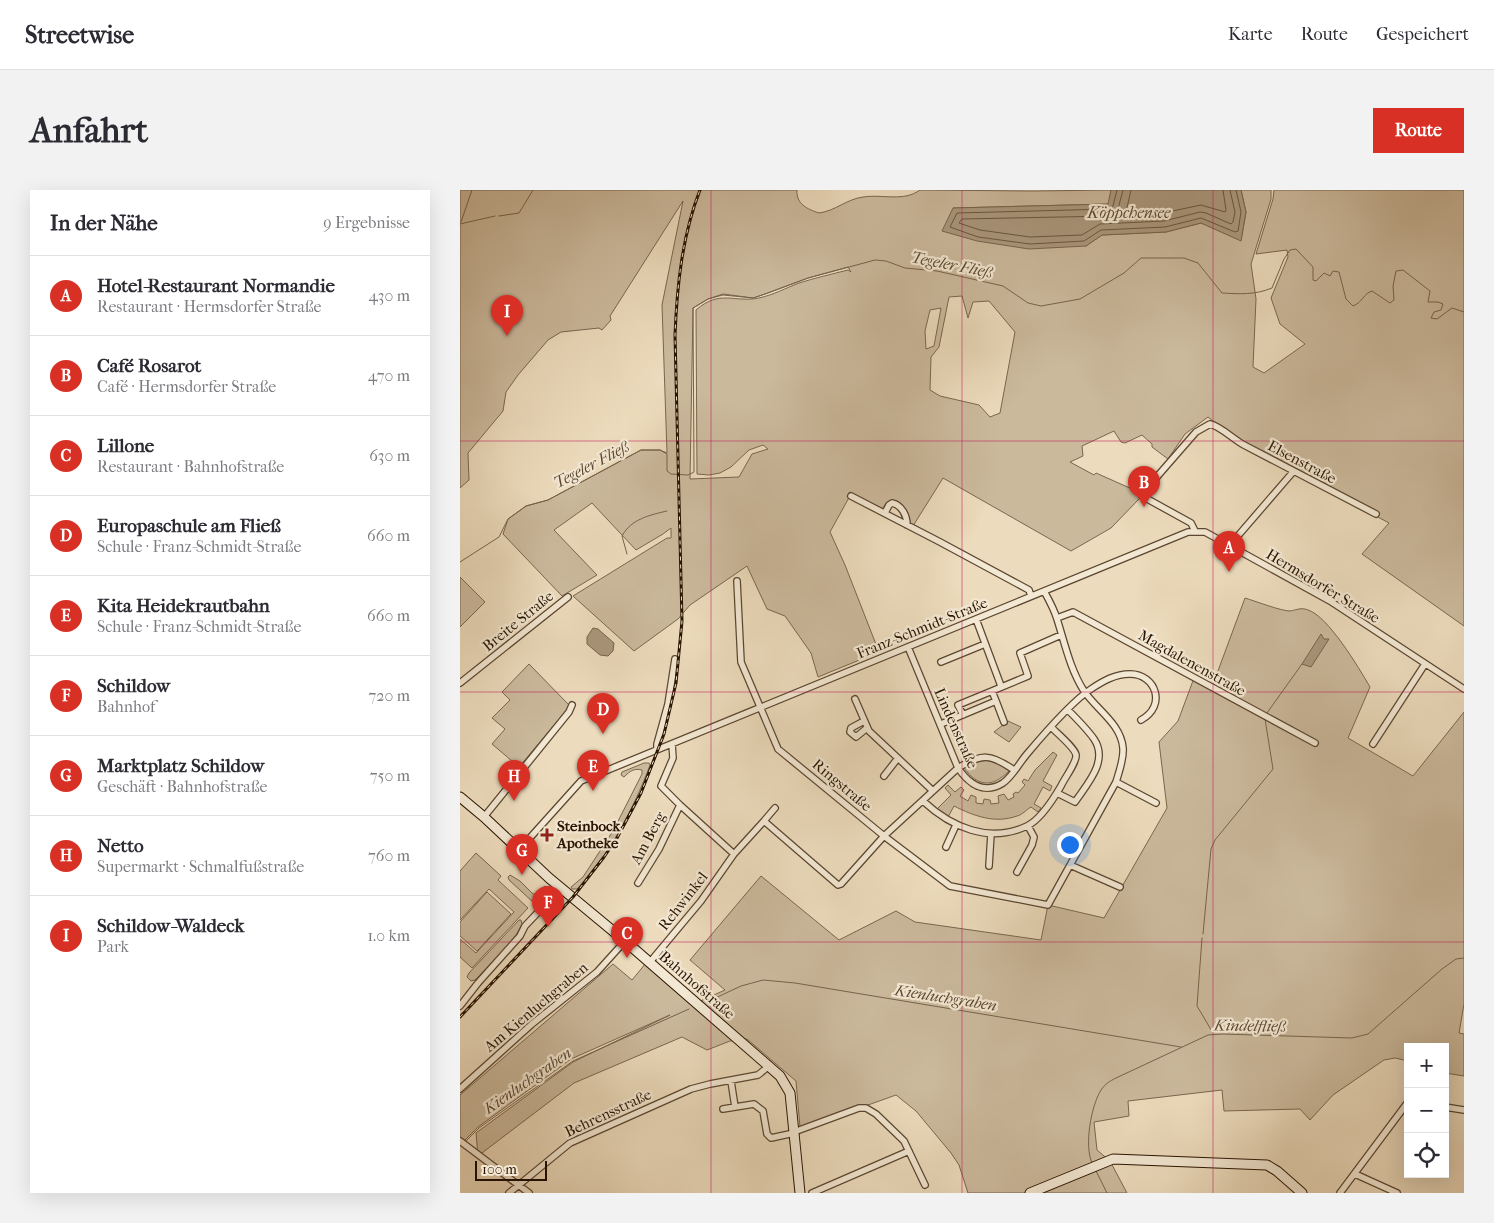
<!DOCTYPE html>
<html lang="de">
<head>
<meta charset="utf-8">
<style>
	:root { --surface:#fff; --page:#f2f2f3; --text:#2b2b33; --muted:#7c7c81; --line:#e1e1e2; --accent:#d93025 }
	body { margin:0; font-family:"IM FELL French Canon",serif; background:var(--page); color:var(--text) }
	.controls { position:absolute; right:15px; bottom:15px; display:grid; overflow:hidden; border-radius:0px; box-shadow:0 5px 20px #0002 }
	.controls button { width:45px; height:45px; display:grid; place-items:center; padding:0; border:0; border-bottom:1px solid var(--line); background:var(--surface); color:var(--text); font:25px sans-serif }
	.scale { position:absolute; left:15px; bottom:12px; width:72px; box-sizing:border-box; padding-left:5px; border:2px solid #2a1401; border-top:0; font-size:14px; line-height:18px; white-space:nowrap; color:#2a1401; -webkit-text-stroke:4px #f3e8d3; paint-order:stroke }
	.you { position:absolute; left:609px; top:654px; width:18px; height:18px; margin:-12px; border:4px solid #fff; border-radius:50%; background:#1a73e8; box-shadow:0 0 0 8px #1a73e833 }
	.badge { display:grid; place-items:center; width:32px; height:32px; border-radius:50%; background:var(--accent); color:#fff; font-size:16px; font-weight:700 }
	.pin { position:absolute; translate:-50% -41px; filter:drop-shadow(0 1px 2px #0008) }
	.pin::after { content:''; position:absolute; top:26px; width:18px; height:15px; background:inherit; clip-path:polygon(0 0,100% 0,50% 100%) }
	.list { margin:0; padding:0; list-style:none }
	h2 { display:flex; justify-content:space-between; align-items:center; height:65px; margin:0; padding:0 20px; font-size:21px }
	h2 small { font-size:16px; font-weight:400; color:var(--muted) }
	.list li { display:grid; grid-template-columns:32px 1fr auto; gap:15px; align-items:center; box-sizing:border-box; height:80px; padding:0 20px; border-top:1px solid var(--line) }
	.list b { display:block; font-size:19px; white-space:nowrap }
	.list p { margin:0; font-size:16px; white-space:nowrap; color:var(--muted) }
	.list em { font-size:16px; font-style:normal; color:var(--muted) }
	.icon { flex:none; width:28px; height:28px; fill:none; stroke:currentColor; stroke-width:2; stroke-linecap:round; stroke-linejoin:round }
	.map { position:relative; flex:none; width:1004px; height:1003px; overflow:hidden; border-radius:0px }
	header { display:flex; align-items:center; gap:30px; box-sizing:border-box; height:70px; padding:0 25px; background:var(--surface); border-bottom:1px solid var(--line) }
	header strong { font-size:24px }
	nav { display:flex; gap:28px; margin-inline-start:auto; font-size:18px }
	.intro { display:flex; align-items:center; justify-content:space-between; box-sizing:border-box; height:120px; padding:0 30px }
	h1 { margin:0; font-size:35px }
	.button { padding:12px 22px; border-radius:0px; background:var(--accent); color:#fff; font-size:18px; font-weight:700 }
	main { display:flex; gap:30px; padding:0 30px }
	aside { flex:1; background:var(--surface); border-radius:0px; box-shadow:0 5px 20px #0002 }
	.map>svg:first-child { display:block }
	.green { fill:#cbb99c; stroke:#7a664e; fill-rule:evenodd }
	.water { fill:#aa977c; stroke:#77634b }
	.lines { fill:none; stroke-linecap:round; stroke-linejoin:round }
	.shore { stroke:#6a563e; stroke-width:1 }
	.stream { stroke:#77634b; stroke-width:1 }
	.street-casing { stroke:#5a4630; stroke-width:8 }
	.secondary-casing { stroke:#2a1401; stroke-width:11 }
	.street { stroke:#f3e8d3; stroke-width:5.5 }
	.secondary { stroke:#f3e8d3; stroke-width:9 }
	.rail-casing { stroke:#2a1401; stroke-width:3 }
	.rail { stroke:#f3e8d3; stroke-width:1; stroke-dasharray:4; stroke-linecap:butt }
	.grid { fill:none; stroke:#c2185b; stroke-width:1; stroke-opacity:0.55 }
	.poi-dot { fill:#8f2418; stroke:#f3e8d3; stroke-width:2 }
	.labels { text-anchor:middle; stroke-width:4.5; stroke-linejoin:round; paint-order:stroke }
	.street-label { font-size:15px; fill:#2a1401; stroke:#f3e8d3 }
	.poi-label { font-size:15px; font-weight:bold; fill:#2a1401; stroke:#f3e8d3; text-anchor:start }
	.water-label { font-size:16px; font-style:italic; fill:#5d4832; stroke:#f3e8d3 }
</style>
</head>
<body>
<header>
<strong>Streetwise</strong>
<nav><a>Karte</a><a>Route</a><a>Gespeichert</a></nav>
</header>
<div class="intro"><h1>Anfahrt</h1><a class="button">Route</a></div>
<main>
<aside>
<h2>In der Nähe<small>9 Ergebnisse</small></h2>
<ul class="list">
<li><span class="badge">A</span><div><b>Hotel-Restaurant Normandie</b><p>Restaurant · Hermsdorfer Straße</p></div><em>430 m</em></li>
<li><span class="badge">B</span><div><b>Café Rosarot</b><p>Café · Hermsdorfer Straße</p></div><em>470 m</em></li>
<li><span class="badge">C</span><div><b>Lillone</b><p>Restaurant · Bahnhofstraße</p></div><em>630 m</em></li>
<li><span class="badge">D</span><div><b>Europaschule am Fließ</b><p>Schule · Franz-Schmidt-Straße</p></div><em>660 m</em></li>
<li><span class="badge">E</span><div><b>Kita Heidekrautbahn</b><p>Schule · Franz-Schmidt-Straße</p></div><em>660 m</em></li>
<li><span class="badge">F</span><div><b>Schildow</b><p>Bahnhof</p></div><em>720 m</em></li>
<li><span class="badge">G</span><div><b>Marktplatz Schildow</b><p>Geschäft · Bahnhofstraße</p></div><em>750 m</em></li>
<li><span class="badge">H</span><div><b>Netto</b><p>Supermarkt · Schmalfußstraße</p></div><em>760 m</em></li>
<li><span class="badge">I</span><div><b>Schildow-Waldeck</b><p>Park</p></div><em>1.0 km</em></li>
</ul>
</aside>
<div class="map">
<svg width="1004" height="1003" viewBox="0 0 1004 1003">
	<rect width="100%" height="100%" fill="#ecdbbc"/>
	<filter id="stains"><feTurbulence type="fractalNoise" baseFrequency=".004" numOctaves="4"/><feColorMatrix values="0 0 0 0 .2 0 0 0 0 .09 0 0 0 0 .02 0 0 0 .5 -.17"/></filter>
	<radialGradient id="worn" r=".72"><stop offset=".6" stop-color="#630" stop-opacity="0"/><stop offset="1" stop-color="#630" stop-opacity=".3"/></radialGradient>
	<path class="green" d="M0 0H337C336 14 347 19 359 23 375 21 387 9 403 7 422 4 444 12 460 0L572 1 651 0 649 14 493 18 626 56 642 45 706 42 741 33 781 50 786 22 781 0H811V9L791 74 796 109 793 177 804 183 845 154 820 134 811 108 828 67 827 60 796 64 813 9 814 0H1004V436L902 364 929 333 784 255 748 227 725 244 708 269 692 257V254L682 245 665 253 661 252 654 241 622 256 623 266 610 272 634 285 636 283 681 303 680 308 651 338 611 361 483 288 453 336 449 334 435 312H427L422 319 391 304 370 342 385 375 419 462 358 487 351 463 325 426 307 419 287 376 230 415 218 429 174 461 113 406 207 348H211V338L203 344 176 360 132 313 94 340 137 385 102 406 43 344 48 329 66 316 88 310 181 260H200L207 263 202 115 223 11 150 126 151 130 142 140 139 138 101 142 88 150 58 185 46 202 43 221 8 263 9 290 0 298ZM388 77 391 82 388 80C372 84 355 88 339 93 326 98 313 105 299 108 274 113 260 99 236 120L237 284 249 285 260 283 271 277 289 260 303 255 308 259 292 264 279 287 230 289 233 118 248 109 263 105 293 108 305 104 348 88ZM502 106 508 128 513 112 529 111 555 142 540 223 530 227 519 215 480 206 470 200 471 167 479 157 489 107ZM481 118 474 156 466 159 465 141 470 120Z
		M0 387 25 412 0 437Z
		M785 408C795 411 821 421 830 421 837 420 841 417 848 420 868 426 899 478 910 497L888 548 953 586 1004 522V814L999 843 1004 844V886L985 883V857H948V871L935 868 924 870 873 905 850 930 840 919 764 921 762 900 668 911 669 926 634 932 637 960 650 971 667 1003H508L499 975 491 963 456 921 436 905 408 915 398 916 340 937 336 891 287 849 270 851 247 860 222 847 114 893 18 966 16 943 113 872 210 825 111 869 18 937 3 952 0 950V905L153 774 172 790 186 773 236 813 265 800 230 770 301 686 379 750 436 721 455 732 581 750 588 715 644 728 707 618 699 552 718 531 734 488 752 497Z
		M69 474 110 516 59 577 32 554 45 539 32 528 50 510 42 502Z
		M548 531 561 537 549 552 534 542Z
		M593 562 597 565 583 591 592 596 590 601 583 597 574 614 581 618 578 622 571 617C566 620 562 625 557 626 535 634 514 626 494 616L487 629 475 621 491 605 485 598 488 595 495 602 501 597 504 600 500 606 508 611 511 605 516 607V613L523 614 524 609 530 610 531 614 539 613 538 606 544 604 548 610 554 607 553 604 556 602 558 603 565 595 562 592 564 589 568 591 575 580Z
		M521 570C533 570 540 574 549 581 532 598 518 597 504 578L511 573Z
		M184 573H189L190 575C175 616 148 668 117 699H112L111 697 123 687 153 641 182 584V580C174 578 170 581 164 587L161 585 162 582Z
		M16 663 41 686 38 690 68 718 12 778 0 767V749L16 763 54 722 29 699 0 730V681Z
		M50 685 60 691 73 704H76L85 696 87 701 77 712 74 713 49 690 48 687Z
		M27 702 51 724 17 761 0 746V732Z
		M59 730H61L62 734 53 751 15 790 11 791 7 787 9 783Z"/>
	<path class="water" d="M651 0H781L786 22 781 51 741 33 706 42 642 45 626 56 569 59 517 51 482 41 493 18 648 14Z
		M133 438 138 439 154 453 153 461 148 466 140 465 127 454V447Z
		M861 444 864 449H869L851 477 842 474Z"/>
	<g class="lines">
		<path class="shore" d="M657 0 653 16 649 19 497 23 490 37 518 47 570 54 624 51 641 40 705 37 741 28 775 42 778 41 781 22 776 0
			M663 0 658 19 650 26 502 29 499 33 520 40 570 47 622 45 640 34 704 31 740 22 746 23 771 34 773 32 775 22 770 0
			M671 0 666 22 668 25 703 23 741 15 765 22 766 20 763 0"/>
		<path class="stream" d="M39 26 59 23 73 0
			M1 32 12 0
			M0 34 35 26
			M167 364 162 346C171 329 190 325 207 321
			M0 372 39 347 48 329 66 316 88 310 181 260H200L207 264V281L211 284 228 285 234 282 233 118 248 109 263 104 293 108 305 104 348 88 415 70 426 71 445 78 477 81 543 96 568 113 581 116 620 109 664 83 681 68H724L738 73 762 103C780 104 795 105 812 98L824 69 830 60 836 59 853 77V90L856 91 864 83 870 86 873 81 879 82 886 109 893 116C903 112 903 104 912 101L930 113 934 110 933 96 936 81 943 80 970 101 968 112H978L983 114 981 120 974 122 971 128 977 129 992 118 1004 122
			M807 523 842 474
			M743 744 751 659 755 650 813 579 805 529
			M742 748 737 816 753 843
			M249 811 281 796 303 790 335 793 721 857
			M6 951 19 938 113 871 229 819
			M632 973C624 956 631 916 641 900 645 894 650 891 656 888L748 845 762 844 892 848 908 844 982 779 996 769 1004 768
			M636 981 647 1003"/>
		<g class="street-casing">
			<path id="street" d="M391 306 480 352 569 400 571 406
				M425 323 429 315 432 313C442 315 447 326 447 335
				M735 341 731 333 682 306 688 297 736 242 750 234C760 236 773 249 784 255L916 324
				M770 355 833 282
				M277 391 281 472 318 559 424 646 490 696 588 715 656 592C659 582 664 569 663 558 661 534 637 520 624 501 610 479 605 454 597 429 594 419 589 410 584 401
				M597 428 613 422 855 553
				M516 429 541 496
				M448 457 498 578C509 594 524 605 543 593 552 587 560 572 567 564 583 545 611 512 631 499 643 491 655 484 670 484 696 484 707 516 681 530
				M481 472 525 454
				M0 493 108 407
				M532 501 568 486 560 463 601 445
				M395 509 409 541 473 601
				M536 511 544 532
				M404 531 391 538 390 542 396 547 407 538
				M481 534 536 511 532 501 498 515 503 525
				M212 554 213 568 201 596 220 615 274 664
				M913 554 965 474
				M197 559V554L208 514 215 469
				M424 586 438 568
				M656 592 696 613
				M597 603 615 612C627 594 649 571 634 549 627 539 617 529 608 520
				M463 611C491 637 529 654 567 636 580 630 594 608 601 596 604 589 617 572 616 565 615 558 597 543 591 537
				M24 627 109 522 112 515
				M304 631 315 618
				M486 657 496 635
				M59 660 121 591 728 342H745L870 411 1004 499
				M610 675 660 697
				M529 676 531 644
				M557 682 572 655 574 647 568 636
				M178 693 199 659 220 615
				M190 772 241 711 274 664 304 631 378 695 381 694 424 646 498 578C522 563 531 564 554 580
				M0 816 18 793 60 746 65 736 101 698
				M271 891 275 917
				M0 899 72 834 137 782 165 751
				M985 917 1004 920
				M263 919 294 914 303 921 307 944 311 948 334 943
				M334 942 399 918H406L416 924 444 951 465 995
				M0 951 69 1003
				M895 984 937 1003
				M49 1003 110 953 231 899 250 894 298 885 309 876
				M352 1003 449 961
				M880 1003 948 912"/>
		</g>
		<g class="secondary-casing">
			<path id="secondary" d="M0 607 24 627 89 688 165 751 320 886 330 903 340 1003
				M570 1003 653 969 807 975 817 981 842 1003"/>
		</g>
		<use href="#street" class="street"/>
		<use href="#secondary" class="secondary"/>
		<g class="rail-casing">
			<path id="rail" d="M0 827 113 707 144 667 157 648 181 603 204 544 216 493 222 431 215 145C217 96 222 46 240 0"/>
		</g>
		<use href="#rail" class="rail"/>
	</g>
	<path class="grid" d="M251 0V1003M502 0V1003M753 0V1003M0 251H1004M0 502H1004M0 752H1004"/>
	<path class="poi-dot" d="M84.5 637.5h5v5h5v5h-5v5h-5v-5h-5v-5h5z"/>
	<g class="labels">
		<g class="street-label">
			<text transform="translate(842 272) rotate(28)" y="5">Elsenstraße</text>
			<text transform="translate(863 396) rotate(31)" y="5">Hermsdorfer Straße</text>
			<text transform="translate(58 431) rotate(-39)" y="5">Breite Straße</text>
			<text transform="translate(462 438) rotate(-22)" y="5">Franz-Schmidt-Straße</text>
			<text transform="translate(732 473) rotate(29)" y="5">Magdalenenstraße</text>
			<text transform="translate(496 538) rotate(66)" y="5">Lindenstraße</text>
			<text transform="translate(382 595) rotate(40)" y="5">Ringstraße</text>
			<text transform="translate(188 648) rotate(-62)" y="5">Am Berg</text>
			<text transform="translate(223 711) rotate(-52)" y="5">Rehwinkel</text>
			<text transform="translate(237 795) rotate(41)" y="5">Bahnhofstraße</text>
			<text transform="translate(76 817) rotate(-40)" y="5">Am Kienluchgraben</text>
			<text transform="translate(148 923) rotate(-25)" y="5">Behrensstraße</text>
		</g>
		<g class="poi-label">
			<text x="97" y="641">Steinbock<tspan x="97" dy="17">Apotheke</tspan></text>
		</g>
		<g class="water-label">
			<text x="669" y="28">Köppchensee</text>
			<text transform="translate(492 74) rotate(11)" y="6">Tegeler Fließ</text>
			<text transform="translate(131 274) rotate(-28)" y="6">Tegeler Fließ</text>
			<text transform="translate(486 807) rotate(9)" y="6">Kienluchgraben</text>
			<text transform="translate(790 835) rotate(1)" y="6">Kindelfließ</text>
			<text transform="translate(67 890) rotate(-35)" y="6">Kienluchgraben</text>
		</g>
	</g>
	<rect width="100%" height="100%" filter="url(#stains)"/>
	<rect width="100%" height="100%" fill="url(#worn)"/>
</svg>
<div class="controls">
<button>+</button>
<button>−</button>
<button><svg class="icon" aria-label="locate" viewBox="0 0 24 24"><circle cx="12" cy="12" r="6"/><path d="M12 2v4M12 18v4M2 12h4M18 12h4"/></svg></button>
</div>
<div class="scale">100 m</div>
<div class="you"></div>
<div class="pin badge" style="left:769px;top:382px">A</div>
<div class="pin badge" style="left:684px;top:317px">B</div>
<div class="pin badge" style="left:167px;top:768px">C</div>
<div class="pin badge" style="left:143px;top:544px">D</div>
<div class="pin badge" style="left:133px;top:601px">E</div>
<div class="pin badge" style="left:88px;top:737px">F</div>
<div class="pin badge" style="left:62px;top:685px">G</div>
<div class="pin badge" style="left:54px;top:611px">H</div>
<div class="pin badge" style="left:47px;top:146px">I</div>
</div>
</main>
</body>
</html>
